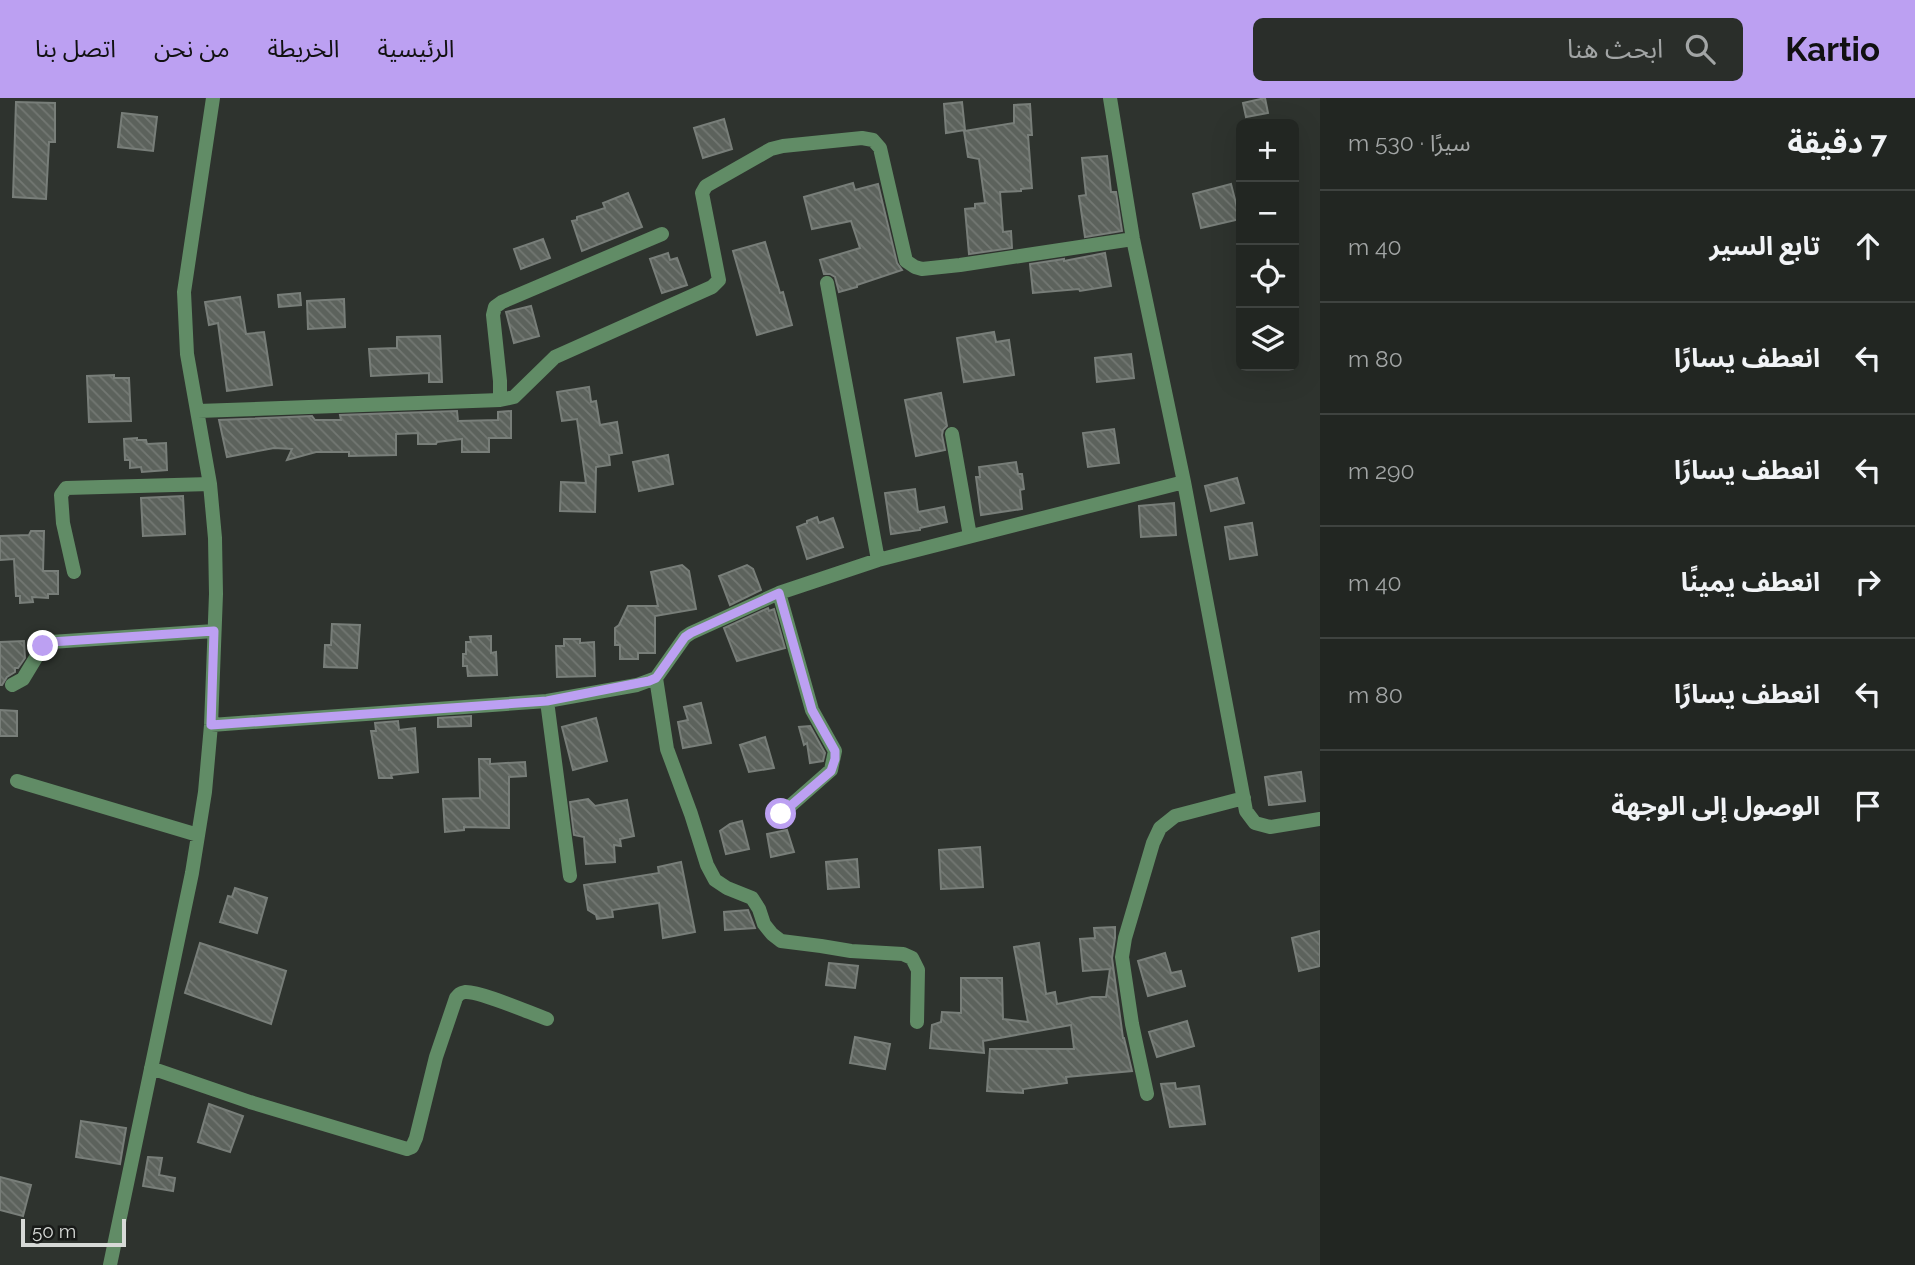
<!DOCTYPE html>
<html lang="ar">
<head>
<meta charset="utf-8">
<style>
	:root { --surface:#222622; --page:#2a2e2a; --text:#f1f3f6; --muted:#a2a5a5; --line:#3f4340; --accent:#bca0f2 }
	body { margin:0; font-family:Raleway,"Noto Sans Arabic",sans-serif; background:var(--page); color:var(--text); direction:rtl }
	.controls { position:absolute; right:21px; top:21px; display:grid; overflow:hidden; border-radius:10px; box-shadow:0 7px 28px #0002 }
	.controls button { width:63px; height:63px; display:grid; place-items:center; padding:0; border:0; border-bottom:2px solid var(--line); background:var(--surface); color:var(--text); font:35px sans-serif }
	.scale { position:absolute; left:21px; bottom:18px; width:105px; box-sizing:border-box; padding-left:7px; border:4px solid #d7dad7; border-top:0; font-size:19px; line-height:24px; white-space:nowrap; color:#d7dad7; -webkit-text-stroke:5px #181a18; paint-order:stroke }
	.stop { position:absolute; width:21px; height:21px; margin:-16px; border:5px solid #bca0f2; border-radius:50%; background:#fff }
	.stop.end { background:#bca0f2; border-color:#fff; box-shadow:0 2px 7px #0008 }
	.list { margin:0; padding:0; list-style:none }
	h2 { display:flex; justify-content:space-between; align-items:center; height:91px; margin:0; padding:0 28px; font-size:30px }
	h2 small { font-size:23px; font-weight:400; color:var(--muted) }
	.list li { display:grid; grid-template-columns:46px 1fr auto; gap:21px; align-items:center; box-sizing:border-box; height:112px; padding:0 28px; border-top:2px solid var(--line) }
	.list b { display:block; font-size:26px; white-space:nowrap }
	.list em { font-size:23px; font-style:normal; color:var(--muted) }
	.icon { flex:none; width:38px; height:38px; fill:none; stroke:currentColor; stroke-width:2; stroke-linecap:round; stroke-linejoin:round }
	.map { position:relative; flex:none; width:1320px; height:1167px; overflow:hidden; direction:ltr }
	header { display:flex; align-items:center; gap:42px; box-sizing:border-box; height:98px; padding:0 35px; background:var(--accent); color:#111 }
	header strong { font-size:33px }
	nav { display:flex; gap:38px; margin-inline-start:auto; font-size:24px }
	.search { width:490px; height:63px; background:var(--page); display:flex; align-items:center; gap:18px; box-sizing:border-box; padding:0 24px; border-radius:10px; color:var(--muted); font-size:26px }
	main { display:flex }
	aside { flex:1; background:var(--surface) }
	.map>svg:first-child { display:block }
	.building { fill:url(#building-back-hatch); stroke:#787e79; stroke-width:2 }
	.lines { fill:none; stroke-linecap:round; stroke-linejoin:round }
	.minor { stroke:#618c66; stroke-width:14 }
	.route { stroke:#bca0f2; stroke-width:9 }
</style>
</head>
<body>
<header>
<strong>Kartio</strong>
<div class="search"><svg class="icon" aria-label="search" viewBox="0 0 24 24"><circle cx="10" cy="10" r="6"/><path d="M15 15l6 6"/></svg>ابحث هنا</div>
<nav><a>الرئيسية</a><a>الخريطة</a><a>من نحن</a><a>اتصل بنا</a></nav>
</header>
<main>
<aside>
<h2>7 دقيقة<small>سيرًا · 530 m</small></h2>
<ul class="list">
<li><svg class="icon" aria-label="ahead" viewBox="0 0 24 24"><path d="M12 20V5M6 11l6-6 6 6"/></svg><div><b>تابع السير</b></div><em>40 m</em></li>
<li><svg class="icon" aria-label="left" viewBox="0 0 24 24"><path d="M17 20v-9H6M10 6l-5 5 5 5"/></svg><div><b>انعطف يسارًا</b></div><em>80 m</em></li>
<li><svg class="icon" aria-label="left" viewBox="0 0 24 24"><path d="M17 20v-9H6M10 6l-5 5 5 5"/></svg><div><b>انعطف يسارًا</b></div><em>290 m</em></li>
<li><svg class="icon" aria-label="right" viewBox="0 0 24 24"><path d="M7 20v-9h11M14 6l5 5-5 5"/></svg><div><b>انعطف يمينًا</b></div><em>40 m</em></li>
<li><svg class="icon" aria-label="left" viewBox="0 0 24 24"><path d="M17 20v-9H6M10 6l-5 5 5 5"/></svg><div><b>انعطف يسارًا</b></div><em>80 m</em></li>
<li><svg class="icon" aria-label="arrive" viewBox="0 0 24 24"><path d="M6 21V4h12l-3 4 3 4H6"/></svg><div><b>الوصول إلى الوجهة</b></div></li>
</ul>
</aside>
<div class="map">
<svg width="1320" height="1167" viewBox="0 0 1320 1167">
	<defs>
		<pattern id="building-back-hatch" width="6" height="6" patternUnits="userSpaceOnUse" patternTransform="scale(1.75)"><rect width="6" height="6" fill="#5c625c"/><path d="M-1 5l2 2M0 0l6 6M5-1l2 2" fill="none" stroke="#737873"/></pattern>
	</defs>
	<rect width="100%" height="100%" fill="#2e332e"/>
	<path class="building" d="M1265 0 1268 15 1246 19 1243 5Z
		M16 4 55 5V44H49L46 101 13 99Z
		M962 4 965 32 946 35 944 6Z
		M1030 6 1032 37H1028L1032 90 1021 91V93L1000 94 1003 134 1011 133 1012 150 969 156 965 111 975 110V106L985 105 979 61 968 59 964 33 1014 25V7Z
		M122 15 157 19 153 53 118 49Z
		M724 21 732 51 703 60 694 30Z
		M1107 58 1111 94H1116L1122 133 1085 139 1079 98 1086 97 1082 60Z
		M853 85 855 92 878 86 897 165 902 172 857 187V189L839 194 835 179 830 176H824L820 162 860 150 851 123 812 131 804 99Z
		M1231 86 1240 121 1201 130 1193 96Z
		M628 95 642 129 582 153 572 123 577 122V119L605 110 603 105Z
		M543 141 550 160 521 171 514 151Z
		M765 144 780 195 783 194 792 227 757 237 733 153Z
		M668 155 670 162 677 160 687 187 662 195 650 161Z
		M1105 155 1111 188 1080 193 1079 191 1033 195 1030 166 1064 161V163Z
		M300 195 301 207 279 209 278 197Z
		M240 199 246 236 264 234 272 287 227 293 218 225 209 227 205 204Z
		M344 201 345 229 308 231 307 203Z
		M531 208 539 238 514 245 506 214Z
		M994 234 996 244 1009 242 1014 277 964 284 957 240Z
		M440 238 442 284H429V275L371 278 369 251 397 250V239Z
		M1131 256 1134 280 1097 284 1095 260Z
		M114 277V280H129L131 323 89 324 87 278Z
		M589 289 591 304 596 303 600 327 617 324 622 355 609 357 610 367 596 369 595 414 560 413 561 384 586 385 577 321 562 323 557 294Z
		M941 295 947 328 943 332 942 337 945 352 916 358 905 302Z
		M457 313 458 323 498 322V314L511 313V340H489V354H462V341L437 344 436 346H418V335L396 336V357L349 358V354H316L287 362 292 351 274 350 227 359 219 322 312 318 315 322H341L340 317Z
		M1114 331 1119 365 1088 369 1083 335Z
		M137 340V342H146L147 346 166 345 167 372 142 374 141 369 130 370V362H125L124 341Z
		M668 357 673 386 639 393 633 364Z
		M1016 364 1018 376H1022L1024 391 1020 392 1022 411 981 417 976 379H980L979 369Z
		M1237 380 1244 405 1211 413 1205 388Z
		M915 391 918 414 944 409 947 424 920 430V432L891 436 885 395Z
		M183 398 185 436 143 438 141 400Z
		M1174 405 1176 437 1141 439 1139 408Z
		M817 419 819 425 833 420 843 449 807 461 797 429 807 425V423Z
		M1252 425 1257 457 1230 461 1225 429Z
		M31 433H44L43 473H58V496H48V500L32 499 33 504 20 505V498H16L14 461 0 462V438L29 437Z
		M682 467 689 473 696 511 655 518V555H638V561H620V547H615V530L619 527 628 508H658L651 474Z
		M747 467 753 471 761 492 730 507 719 478Z
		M768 510 769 513 774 511 785 550 737 563 724 530Z
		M332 526 360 527 357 570 324 569 325 547H331Z
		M491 538V555L496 554 497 577 468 578 467 568H463V556H466V544H471L470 539Z
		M564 541H580V545L594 544 595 578 557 579 556 548H564Z
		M24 543 25 560 18 570H15V574L7 579 2 587H0V544Z
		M701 605 711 645 683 650 678 624 688 622 684 609Z
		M0 612 17 613V638H0Z
		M471 618V628L438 629V620Z
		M596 620 607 663 573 672 562 629Z
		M398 623 399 632 415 630 418 674 391 677 392 680H379L371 633H376L375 625Z
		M810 628 825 655 823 663 810 665 807 645 804 647 799 629Z
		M765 639 774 670 749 674 740 647Z
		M479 661H490V666L525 664 526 678 509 679V730L464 729V732L445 734 443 701 480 700Z
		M1301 674 1305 703 1269 707 1265 679Z
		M588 701 595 708 627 702 634 738 620 741 621 748 614 747 615 764 586 766 584 739 574 737 570 704Z
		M742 723 749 751 726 756 720 733 730 726Z
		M787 732 794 754 771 759 767 736Z
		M980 749 983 789 941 791 939 752Z
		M857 761 859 789 828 791 826 764Z
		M681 764 695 834 663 840 659 805 612 812 613 819 597 821 596 817 588 812 584 787 659 775 658 769Z
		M235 790 267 800 257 835 220 824 228 798 232 799Z
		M748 812 755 830 725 832 724 814Z
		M1115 829V840L1112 860 1123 940H1124L1132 973 1066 979 1067 985 1023 991V995L987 993 990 951H1074L1071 927 983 943 984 955 930 950 932 927 941 924 942 914 961 915V880H1002L1003 921 1028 924 1014 849 1039 845 1046 896 1055 894 1057 906 1092 899H1106L1110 871 1083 873 1080 841 1095 840 1094 830Z
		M1320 833V868L1299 873 1292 840Z
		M200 845 286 873 271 926 185 895Z
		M1165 855 1171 875 1181 873 1185 888 1148 898 1138 863Z
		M829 865 858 868 855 890 826 887Z
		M1187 923 1194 948 1157 959 1149 934Z
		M855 939 890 946 885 971 850 965Z
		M1175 985 1176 991 1199 988 1205 1026 1170 1029 1161 986Z
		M209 1006 243 1018 230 1054 198 1044Z
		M81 1023 126 1030 120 1066 76 1059Z
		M148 1059 162 1060 159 1077 175 1080 173 1093 143 1088Z
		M0 1079 31 1087 23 1118 0 1112Z"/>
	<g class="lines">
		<path class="minor" d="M1110 0 1133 141 1184 384 1246 713 1255 725 1270 729 1320 721
			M827 185 878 462
			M500 302 514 299 555 259 712 189 719 182 702 95 706 88 771 51 783 48 862 40 873 42 880 50 906 163 915 169 922 171 960 167 1133 141
			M198 313 500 302V283L493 217 495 209 502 204 662 136
			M952 336 970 438
			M74 474 63 425 61 397 66 390 210 386
			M779 495 812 612 835 653 831 672 781 716
			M656 580 667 651 691 716 707 767 715 782 727 790 752 800 759 811 764 826 772 836 781 843 821 848 851 853 903 856 912 860 918 872 917 924
			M12 587 23 581 43 548 51 544 214 533
			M547 603 570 778
			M211 627 547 603 637 587 656 580 685 539 691 535 779 495 878 462 1184 384
			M17 683 198 737
			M151 970 250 1004 407 1051 412 1049 416 1040 436 959 456 900C459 896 460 895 465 894 480 893 530 915 547 921
			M1147 996 1132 926 1122 859 1125 840 1153 745 1160 730 1175 718 1244 700
			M110 1167 192 775 205 694 211 627 216 496 215 440 210 386 187 256 184 194 213 0"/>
	</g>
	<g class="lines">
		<path class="route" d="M43 548 51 544 214 533 211 627 547 603 649 583 656 580 685 539 691 535 779 495 812 612 835 653V661L831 673 781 716"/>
	</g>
</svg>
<div class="controls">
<button>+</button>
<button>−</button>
<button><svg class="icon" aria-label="locate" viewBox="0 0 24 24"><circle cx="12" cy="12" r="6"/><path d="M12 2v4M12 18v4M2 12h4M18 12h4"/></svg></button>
<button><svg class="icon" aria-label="layers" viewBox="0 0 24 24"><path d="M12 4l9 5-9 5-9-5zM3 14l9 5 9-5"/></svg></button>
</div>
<div class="scale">50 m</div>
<div class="stop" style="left:781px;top:716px"></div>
<div class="stop end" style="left:43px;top:548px"></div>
</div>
</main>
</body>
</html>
